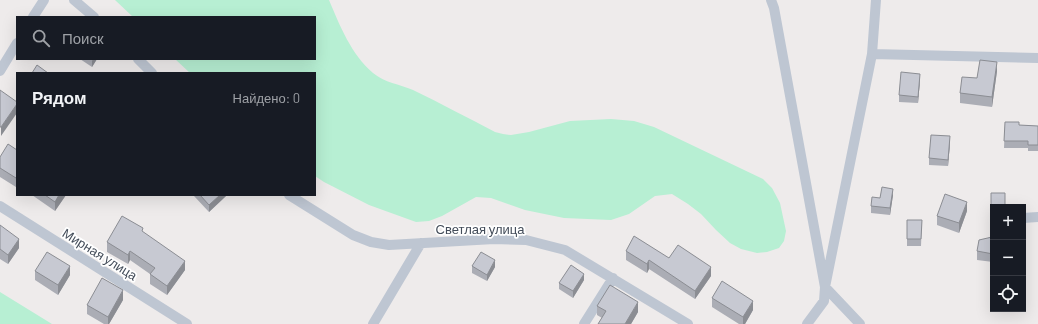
<!DOCTYPE html>
<html lang="ru">
<head>
<meta charset="utf-8">
<style>
	:root { --surface:#171b24; --page:#20242c; --text:#f1f3f6; --muted:#9ea1a6; --line:#363941 }
	body { margin:0; font-family:Barlow,sans-serif; background:var(--page); color:var(--text) }
	.controls { position:absolute; right:12px; bottom:12px; display:grid; overflow:hidden; border-radius:0px; box-shadow:0 4px 16px #0002 }
	.controls button { width:36px; height:36px; display:grid; place-items:center; padding:0; border:0; border-bottom:1px solid var(--line); background:var(--surface); color:var(--text); font:20px sans-serif }
	.list { margin:0; padding:0; list-style:none }
	h2 { display:flex; justify-content:space-between; align-items:center; height:52px; margin:0; padding:0 16px; font-size:17px }
	h2 small { font-size:13px; font-weight:400; color:var(--muted) }
	.icon { flex:none; width:22px; height:22px; fill:none; stroke:currentColor; stroke-width:2; stroke-linecap:round; stroke-linejoin:round }
	.map { position:relative; flex:none; width:1038px; height:324px; overflow:hidden }
	.search { position:absolute; background:var(--surface); box-shadow:0 4px 16px #0002; left:16px; top:16px; width:300px; height:44px; display:flex; align-items:center; gap:10px; box-sizing:border-box; padding:0 14px; border-radius:0px; color:var(--muted); font-size:15px }
	.panel { position:absolute; background:var(--surface); box-shadow:0 4px 16px #0002; left:16px; top:72px; width:300px; height:124px; border-radius:0px }
	.map>svg:first-child { display:block }
	.green { fill:#b7efd3 }
	.lines { fill:none; stroke-linecap:round; stroke-linejoin:round }
	.minor { stroke:#bec6d2; stroke-width:10 }
	.wall { fill:#abadb5 }
	.shaded-wall { fill:#8b8d93 }
	.building { fill:#c7c9d2; stroke:#8b8d93 }
	.labels { text-anchor:middle; stroke-width:3.5; stroke-linejoin:round; paint-order:stroke }
	.street-label { font-size:13px; fill:#434c59; stroke:#fff }
</style>
</head>
<body>
<div class="map">
<svg width="1038" height="324" viewBox="0 0 1038 324">
	<rect width="100%" height="100%" fill="#eeebeb"/>
	<path class="green" d="M115 0H329C340 26 351 54 373 73 385 83 399 84 413 90 440 103 468 118 495 132L503 134 511 135 529 132 570 121 611 119 634 121 654 127 763 179 772 188 780 203 786 231 784 241 779 248 767 252 757 253 741 249 730 243 716 230 701 214 688 204 672 194 655 196 629 214 611 220 564 218 525 210 491 198 476 197 442 216 429 221 416 222 369 205 324 182 315 176V73H190L175 59H315V17H133Z
		M0 292 52 324H0Z"/>
	<g class="lines">
		<path class="minor" d="M74 0 94 17
			M771 0 774 8 825 287 824 301 807 324
			M33 17 44 0
			M872 54 1038 58
			M138 59 152 73
			M0 71 17 43
			M289 195 353 235 371 242 389 245 494 239 526 240 565 250 688 324
			M0 206 187 324
			M1023 218 1038 217
			M373 324 421 243
			M584 324 613 278
			M860 324 825 287 872 54 876 0"/>
	</g>
	<path class="wall" d="M80 59H97L92 67Z
		M997 71 992 107 960 103V93L977 78Z
		M920 80 918 103 899 102V95Z
		M1005 122 1019 125 1038 126V151H1028V148H1004Z
		M950 143 948 166 929 165V158Z
		M17 150V185L16 187 0 177V157Z
		M991 193 993 207V221L991 220Z
		M32 195H66L55 211Z
		M194 195H226V196L209 212 194 196Z
		M893 195 890 215 871 213V206L880 198Z
		M967 211 959 233 937 225V216Z
		M907 220H922L921 246H907Z
		M0 225 19 248 8 264 0 259Z
		M993 229V262L977 260V251L992 237Z
		M143 232 185 270 167 295 150 284V274L130 260 128 264 107 252V242Z
		M626 251 669 258 711 276 695 299 649 269 647 273 626 260Z
		M472 266 495 267 487 281 472 273Z
		M35 271 70 275 58 295 35 280Z
		M584 280 573 298 559 289V283Z
		M712 298 753 310 745 324H739L712 307Z
		M123 300 109 324H104L87 314V305Z
		M597 306 638 312 631 324H598L602 318 597 315Z"/>
	<path class="shaded-wall" d="M93 59H97L92 67V61Z
		M997 62V71L992 107V97Z
		M920 74V80L918 103V97Z
		M17 104V113L1 136V127Z
		M950 136V143L948 166V160Z
		M17 176V185L16 187V178Z
		M893 189V195L890 215V208Z
		M59 195H66L55 211V202Z
		M220 195H226V196L209 212V205Z
		M967 202V211L959 233V223Z
		M19 239V248L8 264V255Z
		M130 251V260L128 264V255Z
		M495 260V267L487 281V275Z
		M649 260V269L647 273V264Z
		M185 261V270L167 295V286Z
		M70 266V275L58 295V285Z
		M711 267V276L695 299V291Z
		M584 274V280L573 298V291Z
		M123 290V300L109 324H108V317Z
		M753 301V310L745 324H743V317Z
		M638 302V312L631 324H625Z"/>
	<path class="building" d="M980 60 997 62 992 97 960 93 962 77 977 78Z
		M37 65 48 73H32Z
		M901 72 920 74 918 97 899 95Z
		M0 90 17 102V104L1 127H0Z
		M1005 122H1019V125L1038 126V145H1028V141H1004Z
		M931 135 950 136 948 160 929 158Z
		M8 144 17 150V176L16 178 0 168V157Z
		M882 187 893 189 890 208 871 206 872 197 880 198Z
		M991 193H1005V207H993V212H991Z
		M945 194 967 202 959 223 937 216Z
		M45 195H59L55 202Z
		M200 195H220L209 205Z
		M122 216 143 228 142 231 185 261 167 286 150 274 155 268 130 251 128 255 107 242Z
		M907 220H922L921 239H907Z
		M0 225 19 239 8 255 0 249Z
		M993 229V254L977 251 979 240 992 237Z
		M634 236 669 258 678 245 711 267 695 291 649 260 647 264 626 251Z
		M47 252 70 266 58 285 35 271Z
		M481 252 495 260 487 275 472 266Z
		M571 265 584 274 573 291 559 283Z
		M102 278 123 290 108 317 87 305Z
		M722 281 753 301 743 317 712 298Z
		M610 285 638 302 625 324H598L606 311 597 306Z"/>
	<g class="labels">
		<g class="street-label">
			<text x="480" y="234">Светлая улица</text>
			<text transform="translate(100 254) rotate(32)" y="5">Мирная улица</text>
		</g>
	</g>
</svg>
<div class="controls">
<button>+</button>
<button>−</button>
<button><svg class="icon" aria-label="locate" viewBox="0 0 24 24"><circle cx="12" cy="12" r="6"/><path d="M12 2v4M12 18v4M2 12h4M18 12h4"/></svg></button>
</div>
<div class="search"><svg class="icon" aria-label="search" viewBox="0 0 24 24"><circle cx="10" cy="10" r="6"/><path d="M15 15l6 6"/></svg>Поиск</div>
<section class="panel">
<h2>Рядом<small>Найдено: 0</small></h2>
<ul class="list">
</ul>
</section>
</div>
</body>
</html>
